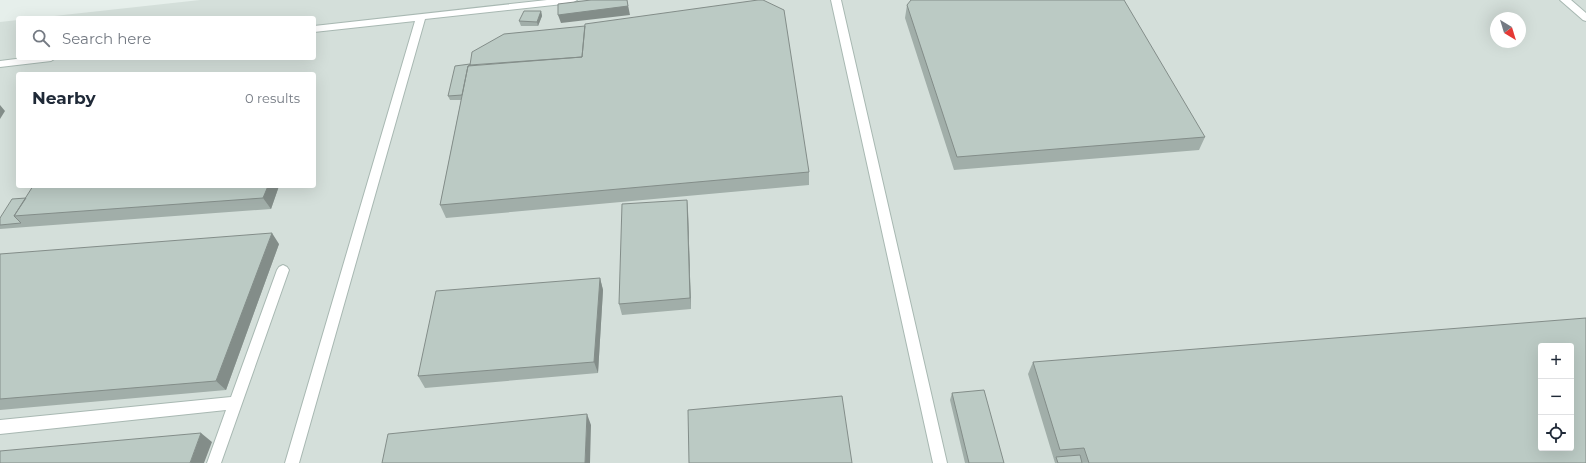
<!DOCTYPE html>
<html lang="en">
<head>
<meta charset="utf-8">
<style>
	:root { --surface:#fff; --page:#f2f2f3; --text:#1f2937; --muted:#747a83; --line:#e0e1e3 }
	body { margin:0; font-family:Montserrat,sans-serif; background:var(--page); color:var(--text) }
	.controls { position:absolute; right:12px; bottom:12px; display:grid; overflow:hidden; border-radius:4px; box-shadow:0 4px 16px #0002 }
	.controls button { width:36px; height:36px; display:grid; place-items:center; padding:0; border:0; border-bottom:1px solid var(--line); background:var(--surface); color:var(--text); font:20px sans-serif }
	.compass { position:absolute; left:1490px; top:12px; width:36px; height:36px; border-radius:50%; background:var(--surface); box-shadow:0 4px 16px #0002; rotate:142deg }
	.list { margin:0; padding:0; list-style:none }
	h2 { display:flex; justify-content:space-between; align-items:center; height:52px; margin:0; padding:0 16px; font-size:17px }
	h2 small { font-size:13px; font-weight:400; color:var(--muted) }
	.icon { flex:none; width:22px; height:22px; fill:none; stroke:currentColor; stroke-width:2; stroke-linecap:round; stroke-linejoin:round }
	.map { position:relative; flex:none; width:1586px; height:463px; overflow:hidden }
	.search { position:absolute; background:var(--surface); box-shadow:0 4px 16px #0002; left:16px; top:16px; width:300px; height:44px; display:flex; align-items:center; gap:10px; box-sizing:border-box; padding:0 14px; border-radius:4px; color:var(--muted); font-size:15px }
	.panel { position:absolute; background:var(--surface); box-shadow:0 4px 16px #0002; left:16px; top:72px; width:300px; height:116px; border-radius:4px }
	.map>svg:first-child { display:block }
	.built { fill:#d4dfda; fill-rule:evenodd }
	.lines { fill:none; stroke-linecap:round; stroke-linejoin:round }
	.lane-casing { stroke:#a8b8b2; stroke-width:2 }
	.lane { fill:#fff; fill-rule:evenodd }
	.wall { fill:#a1aea9 }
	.shaded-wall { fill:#838d89 }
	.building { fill:#bbcac4; stroke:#838d89; fill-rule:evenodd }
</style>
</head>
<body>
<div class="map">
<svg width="1586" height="463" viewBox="0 0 1586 463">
	<rect width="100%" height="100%" fill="#e6efeb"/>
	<path class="built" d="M200 0H1586V463H0V22L18 20V58H314V18H36ZM1496 18H1520V42H1496ZM18 74H314V186H18ZM1541 346H1571V448H1541Z"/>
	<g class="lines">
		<g class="lane-casing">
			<path id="lane" d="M547 0H577L572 3 425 19 299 463H285L415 21 314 32V26Z
				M831 0H841L947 463H933Z
				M1560 0H1571L1586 13V21L1583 20Z
				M24 58H56L51 61 0 67V61Z
				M283 265 287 267 289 270 221 463H207L226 410 0 434V420L231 397 277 270 279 267Z"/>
		</g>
		<use href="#lane" class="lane"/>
	</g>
	<path class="wall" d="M907 5 1205 137 1199 150 954 170 905 18Z
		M541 11 542 16 538 26H521L519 21Z
		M470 64 809 172V185L446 218 440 205 461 100H450L448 96Z
		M279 186 271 209 26 227 0 229V218L26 198Z
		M687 200 688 211 691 309 622 315 619 304Z
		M279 244 226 390 0 410V254Z
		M600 278 603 290 598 373 425 388 418 376Z
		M1033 362 1586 463H1055L1028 374Z
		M952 393 1004 463H965L950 400Z"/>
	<path class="shaded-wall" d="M627 0 630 15 561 23 558 15Z
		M541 11 542 16 538 26 537 22Z
		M0 105 5 111 0 119Z
		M268 186H279L271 209 263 198Z
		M687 200 688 211 691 309 690 298Z
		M272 233 279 244 226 390 216 381Z
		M600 278 603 290 598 373 594 362Z
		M587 414 591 425 590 463H585Z
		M201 433 212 442 204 463H190Z"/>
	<path class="building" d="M591 0H627L628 6 558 15V4Z
		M758 0H763L784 10 809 172 440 205 468 66 582 57 585 24Z
		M911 0H1124L1205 137 957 157 907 5Z
		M524 11H541L537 22 519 21Z
		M585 26 582 57 470 65 472 52 504 34Z
		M470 64V65L468 66 462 95 448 96 455 66Z
		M33 186H268L263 198 14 216Z
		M26 198 14 216 21 223 0 225V218L12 199Z
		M687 200 690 298 619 304 622 204Z
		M272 233 216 381 0 399V254Z
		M600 278 594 362 418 376 436 291Z
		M1586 318V463H1089L1084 448 1060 450 1033 362ZM1541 346H1571V448H1541Z
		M984 390 1004 463H969L952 393Z
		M842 396 852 463H689L688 410Z
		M587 414 585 463H382L388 434Z
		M201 433 190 463H0V451Z
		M1080 455 1082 463H1058L1056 457Z"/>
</svg>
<div class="controls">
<button>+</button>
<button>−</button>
<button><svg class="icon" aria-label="locate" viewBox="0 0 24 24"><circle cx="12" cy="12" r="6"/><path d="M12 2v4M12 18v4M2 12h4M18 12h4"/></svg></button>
</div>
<svg class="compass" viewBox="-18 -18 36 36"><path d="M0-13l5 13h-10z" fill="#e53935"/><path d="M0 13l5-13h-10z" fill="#747a83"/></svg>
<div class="search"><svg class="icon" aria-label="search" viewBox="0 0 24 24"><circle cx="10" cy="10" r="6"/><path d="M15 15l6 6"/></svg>Search here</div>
<section class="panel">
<h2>Nearby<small>0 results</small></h2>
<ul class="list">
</ul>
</section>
</div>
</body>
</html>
